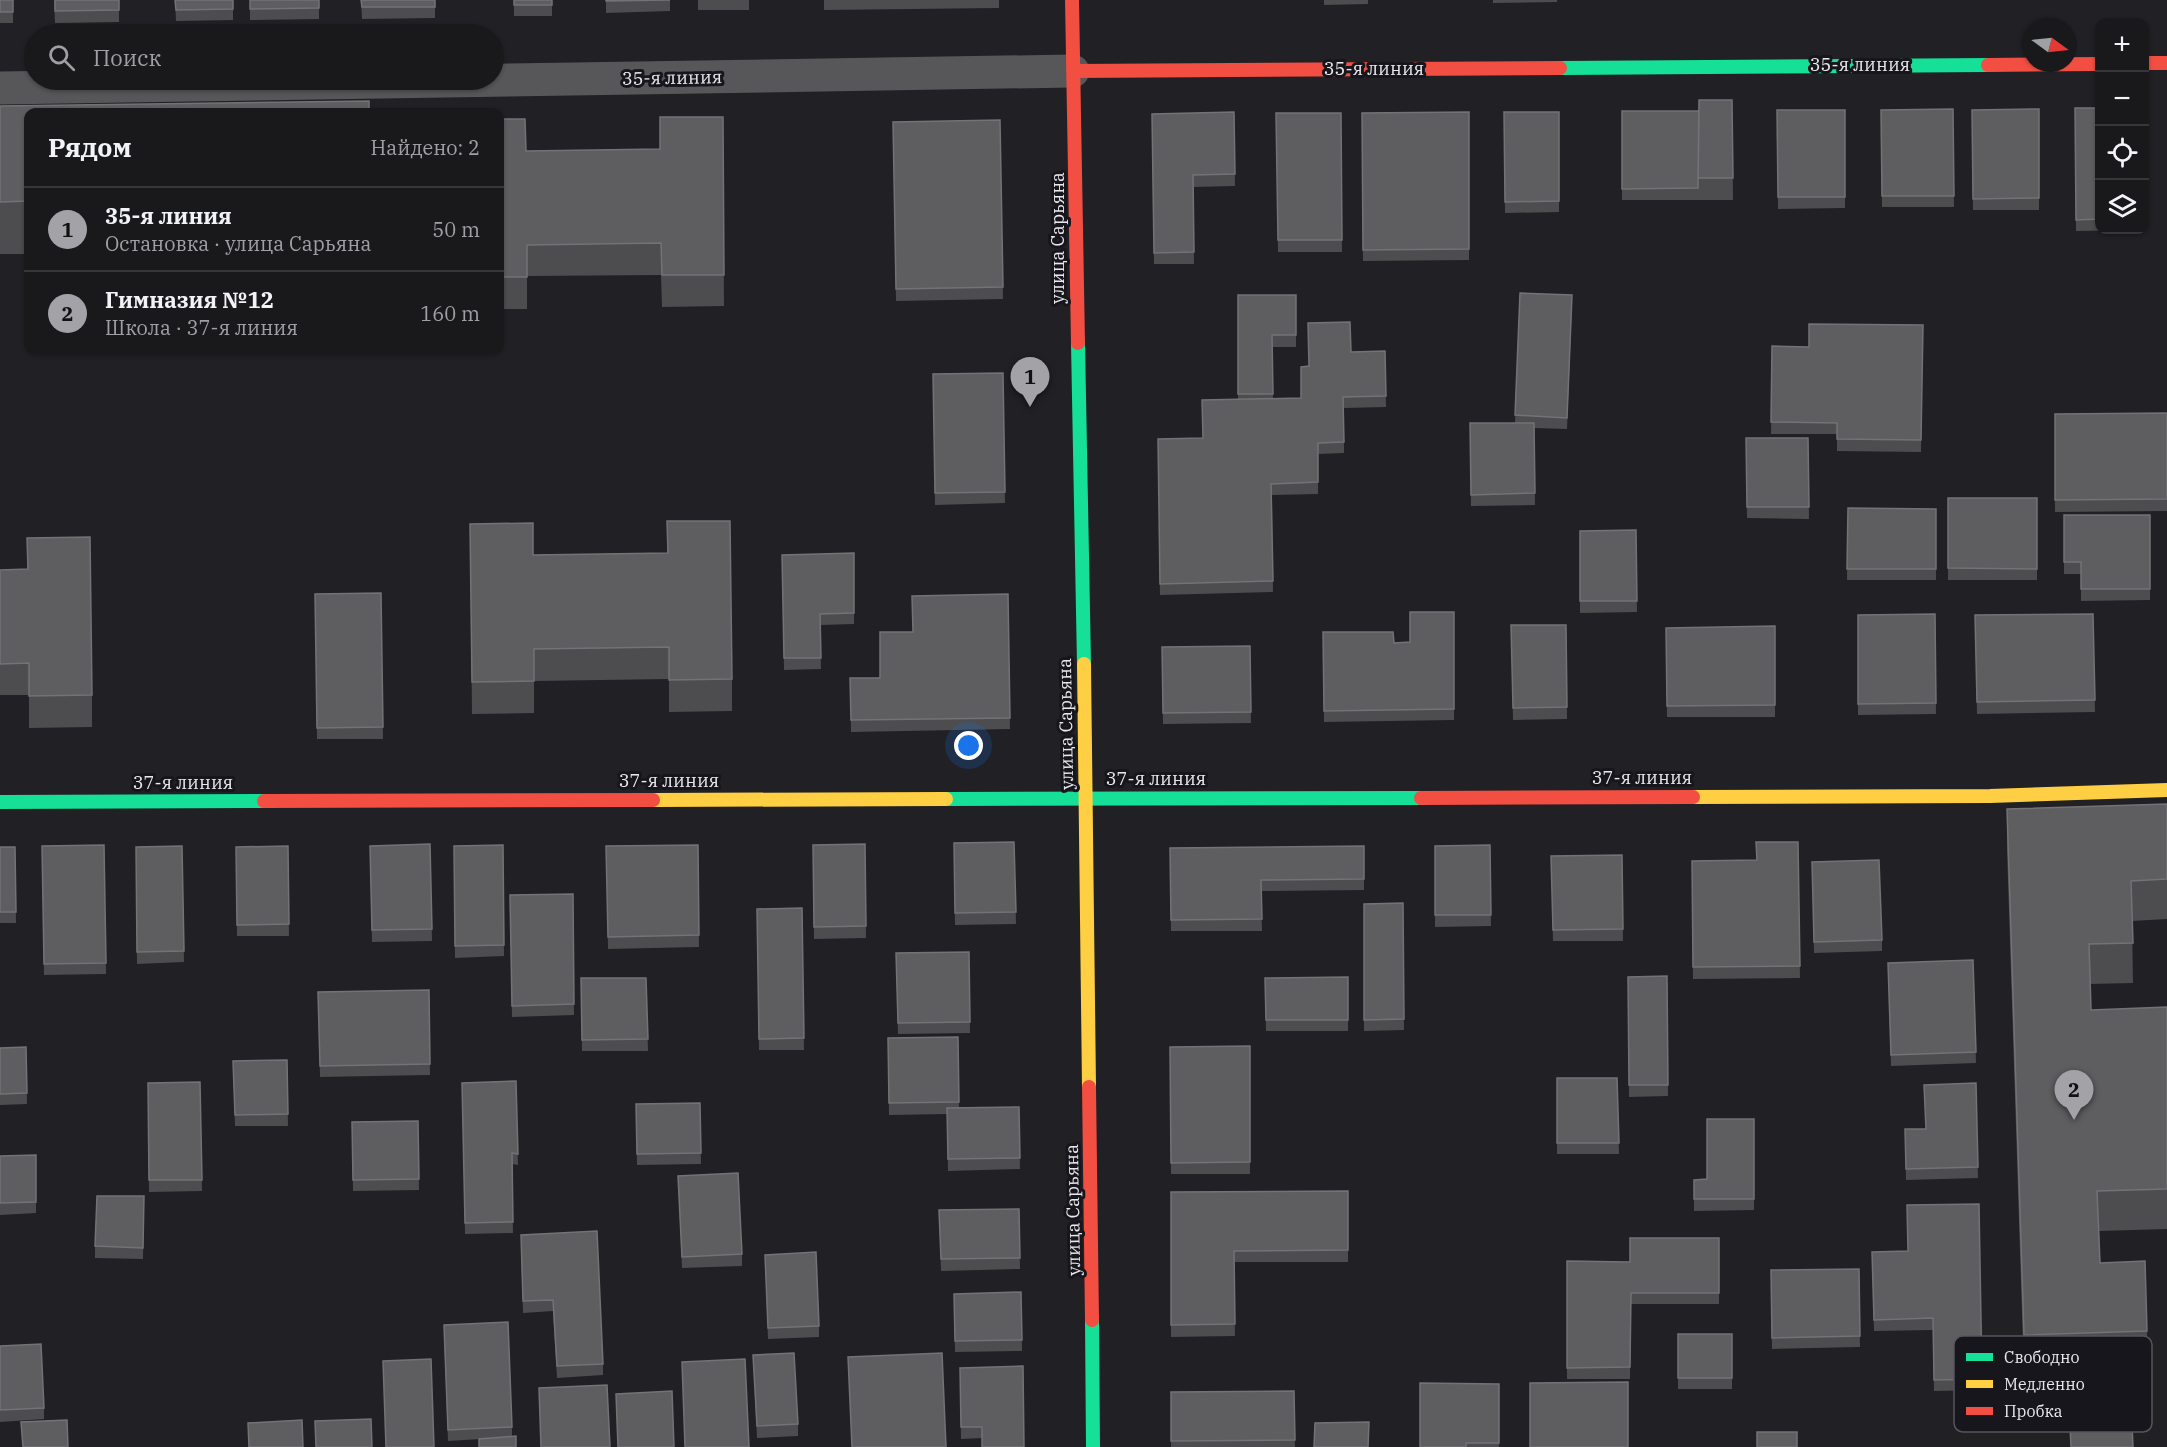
<!DOCTYPE html>
<html lang="ru">
<head>
<meta charset="utf-8">
<style>
	:root { --surface:#19181b; --page:#262528; --text:#f1f3f6; --muted:#9fa0a3; --line:#37373a; --accent:#a3a2a7 }
	body { margin:0; font-family:"IBM Plex Serif",serif; background:var(--page); color:var(--text) }
	.controls { position:absolute; right:18px; top:18px; display:grid; overflow:hidden; border-radius:12px; box-shadow:0 2px 4px #0004 }
	.controls button { width:54px; height:54px; display:grid; place-items:center; padding:0; border:0; border-bottom:2px solid var(--line); background:var(--surface); color:var(--text); font:30px sans-serif }
	.compass { position:absolute; left:2023px; top:18px; width:54px; height:54px; border-radius:50%; background:var(--surface); box-shadow:0 2px 4px #0004; rotate:105deg }
	.you { position:absolute; left:969px; top:746px; width:21px; height:21px; margin:-15px; border:4px solid #fff; border-radius:50%; background:#1a73e8; box-shadow:0 0 0 9px #1a73e833 }
	.badge { display:grid; place-items:center; width:39px; height:39px; border-radius:50%; background:var(--accent); color:#111; font-size:20px; font-weight:700 }
	.pin { position:absolute; translate:-50% -50px; filter:drop-shadow(0 2px 3px #0008) }
	.pin::after { content:''; position:absolute; top:32px; width:21px; height:18px; background:inherit; clip-path:polygon(0 0,100% 0,50% 100%) }
	.list { margin:0; padding:0; list-style:none }
	h2 { display:flex; justify-content:space-between; align-items:center; height:78px; margin:0; padding:0 24px; font-size:26px }
	h2 small { font-size:20px; font-weight:400; color:var(--muted) }
	.list li { display:grid; grid-template-columns:39px 1fr auto; gap:18px; align-items:center; box-sizing:border-box; height:84px; padding:0 24px; border-top:2px solid var(--line) }
	.list b { display:block; font-size:22px; white-space:nowrap }
	.list p { margin:0; font-size:20px; white-space:nowrap; color:var(--muted) }
	.list em { font-size:20px; font-style:normal; color:var(--muted) }
	.icon { flex:none; width:33px; height:33px; fill:none; stroke:currentColor; stroke-width:2; stroke-linecap:round; stroke-linejoin:round }
	.map { position:relative; flex:none; width:2167px; height:1447px; overflow:hidden }
	.search { position:absolute; background:var(--surface); box-shadow:0 2px 4px #0004; left:24px; top:24px; width:480px; height:66px; display:flex; align-items:center; gap:15px; box-sizing:border-box; padding:0 21px; border-radius:33px; color:var(--muted); font-size:22px }
	.panel { position:absolute; background:var(--surface); box-shadow:0 2px 4px #0004; left:24px; top:108px; width:480px; height:246px; border-radius:12px }
	.map>svg:first-child { display:block }
	.lines { fill:none; stroke-linecap:round; stroke-linejoin:round }
	.street { stroke:#575658; stroke-width:33 }
	.fast { stroke:#16e098; stroke-width:14 }
	.slow { stroke:#ffcf43; stroke-width:14 }
	.jam { stroke:#f24e42; stroke-width:14 }
	.wall { fill:#4d4c4f }
	.building { fill:#5e5d60; stroke:#737276; stroke-width:1.5 }
	.labels { text-anchor:middle; stroke-width:6; stroke-linejoin:round; paint-order:stroke }
	.street-label { font-size:18px; fill:#e9e8ed; stroke:#17161c }
	.key { fill:#17161c; stroke:#56555b; stroke-width:1.5 }
	.key-label { font-size:16px; fill:#e9e8ed }
</style>
</head>
<body>
<div class="map">
<svg width="2167" height="1447" viewBox="0 0 2167 1447">
	<rect width="100%" height="100%" fill="#212024"/>
	<g class="lines">
		<path class="street" d="M0 88 1073 71"/>
		<path class="fast" d="M1560 68 1988 65
			M1078 343 1084 664
			M946 799 1421 798
			M0 802 264 801
			M1092 1320 1093 1447"/>
		<path class="slow" d="M1084 664 1089 1087
			M1693 797 1990 796 2167 790
			M653 800 946 799"/>
		<path class="jam" d="M1072 0 1078 343
			M2144 63H2167
			M1988 65 2100 64
			M1073 71 1560 68
			M1421 798 1693 797
			M264 801 653 800
			M1089 1087 1092 1320"/>
	</g>
	<path class="wall" d="M0 0H13V23H0Z
		M54 0H119V22L55 23Z
		M175 0H233V20L176 21Z
		M250 0H319V19L250 20Z
		M361 0H435V18L362 19Z
		M514 0H552V16H514Z
		M606 0H670V11L606 13Z
		M698 0H749V10H698Z
		M824 0H999V8L824 10Z
		M1324 0H1368V4L1324 5Z
		M1493 0H1557V2L1493 3Z
		M1732 100 1733 200H1622V111H1699Z
		M0 106 28 112V254H0Z
		M2075 108H2100V230H2139L2076 231Z
		M1953 109 1954 207H1882L1881 110Z
		M2039 109V210H1973L1972 110Z
		M1777 110H1845V208L1778 209Z
		M1234 112 1235 186 1193 187 1194 264H1154L1152 114Z
		M1469 112V260L1363 261 1362 113Z
		M1504 112H1559V212L1505 213Z
		M1276 113H1341L1342 252H1278Z
		M723 117 724 306 662 307 661 275 527 276V309H500V119L526 151 660 149Z
		M1000 120 1003 299 896 301 893 122Z
		M1520 293 1572 306 1567 429 1534 428 1535 505 1471 506 1470 423H1515Z
		M1238 295H1296V347H1272L1273 398H1301L1308 366 1351 352 1385 351 1386 407 1344 408V453L1318 454V494L1272 495 1273 592 1160 595 1158 439 1203 438 1238 399Z
		M1923 325 1921 452 1837 451V434H1771L1772 346 1809 347Z
		M1003 373 1005 503 935 505 933 374Z
		M2167 413V511L2055 512V414Z
		M1746 438H1808L1809 519 1747 518Z
		M1948 498H2037V580H1948Z
		M1848 508 1936 509V580H1847Z
		M2064 515H2150V600L2081 601V574H2064Z
		M667 521 732 679V711L669 712V679L534 681V713L472 714 470 524 533 555 667 553Z
		M1636 530 1637 612 1580 613V531Z
		M27 538 92 695V727L29 728V695H0V570L27 569Z
		M854 553V624L820 625 821 669 784 670 782 555Z
		M381 593 383 739H317L315 594Z
		M1008 594 1010 729 851 732 850 678H880L913 632Z
		M1454 612V720L1324 722 1323 632 1394 643 1410 642Z
		M1935 614 1936 714 1858 715V615Z
		M2093 614 2095 712 1977 714 1975 615Z
		M1511 625H1566L1567 719 1513 720Z
		M1775 626V717H1667L1666 628Z
		M1250 646 1251 723 1163 724 1162 647Z
		M2167 804V919L2132 921 2133 983 2090 984 2091 1010 2167 1007V1229L2099 1231 2100 1263 2147 1331V1371L2024 1375 2007 849V809Z
		M1014 842 1016 924 955 925 954 843Z
		M1798 842 1800 978 1693 979 1692 861 1756 860Z
		M430 844 432 941 372 942 370 846Z
		M865 844 866 938 814 939 813 845Z
		M104 845 106 974 44 975 42 846Z
		M503 845 504 956 455 958 454 846Z
		M698 845 699 947 608 949 606 846Z
		M1490 845 1491 926 1435 927V846Z
		M182 846 184 962 137 964 136 847Z
		M288 846 289 936H237L236 847Z
		M1364 846V890L1261 891 1262 931H1171L1170 848Z
		M0 847H15L16 923H0Z
		M1622 855 1623 941H1553L1551 856Z
		M1812 862 1882 940V951L1814 953Z
		M573 894 574 1015 512 1017 510 895Z
		M1403 903 1404 1030 1364 1031V904Z
		M802 908 804 1050H759L757 909Z
		M969 952 970 1033 898 1034 896 953Z
		M1973 960 1976 1063 1891 1066 1888 963Z
		M1667 976 1668 1096 1629 1097 1628 977Z
		M1348 977V1031H1266L1265 978Z
		M581 978H646L648 1051H582Z
		M429 990 430 1075 320 1077 318 992Z
		M958 1037 959 1108 1019 1107 1020 1169 948 1171 947 1114 889 1115 888 1038Z
		M1250 1046V1174H1171L1170 1047Z
		M26 1047 27 1104 0 1105V1048Z
		M287 1060 288 1126H235L233 1061Z
		M1557 1078H1617L1619 1154H1557Z
		M516 1081 518 1165 512 1164 513 1233 465 1234 462 1083Z
		M200 1082 202 1191 149 1192 148 1083Z
		M1976 1083 1978 1178 1906 1180 1905 1129H1925Z
		M700 1103 701 1164 637 1165 636 1104Z
		M1754 1119V1210L1694 1211V1180L1707 1179Z
		M418 1121 419 1190 353 1191 352 1122Z
		M36 1155V1213L0 1215V1156Z
		M678 1176 742 1254V1266L682 1268Z
		M1348 1191V1262H1234L1235 1336 1171 1337V1192Z
		M144 1196 143 1259 95 1258V1246Z
		M1979 1204 1982 1390 1934 1391 1933 1330 1874 1331 1872 1252 1908 1251Z
		M1019 1209 1020 1269 941 1271 939 1210Z
		M1719 1238V1304H1631L1630 1379H1567V1261L1630 1262Z
		M521 1246 603 1364V1375L557 1378 553 1311 523 1313Z
		M765 1255 819 1326V1337L768 1339Z
		M1859 1269 1860 1347 1772 1349 1771 1270Z
		M1021 1292 1022 1351 955 1352 954 1294Z
		M1678 1334H1732V1389H1678Z
		M444 1337 512 1427V1437L448 1441Z
		M0 1346 44 1408V1419L0 1422Z
		M753 1355 798 1424V1436L757 1438Z
		M1023 1366 982 1438 961 1439 960 1368Z
		M1499 1384V1447H1420Z
		M1294 1391 1295 1447H1171V1392Z"/>
	<path class="building" d="M0 0H13V12H0Z
		M55 0H119V10L55 11Z
		M175 0H233V9L176 10Z
		M250 0H319V8L250 9Z
		M361 0H435V7H362Z
		M514 0H552V5H514Z
		M606 0H670L606 1Z
		M1699 100H1732L1733 178H1698Z
		M369 101V112H28V201L0 202V106Z
		M2075 108H2100V219L2076 220Z
		M1953 109 1954 196H1882L1881 110Z
		M2039 109V198L1973 199 1972 110Z
		M1777 110H1845V197H1778Z
		M1622 111H1699L1698 188 1622 189Z
		M1234 112 1235 174 1193 175 1194 252 1154 253 1152 114Z
		M1469 112V249L1363 250 1362 113Z
		M1504 112H1559V201L1505 202Z
		M1276 113H1341L1342 240H1278Z
		M660 117H723L724 275H662L661 243 527 245V277H500V119H525L526 151 660 149Z
		M1000 120 1003 287 896 289 893 122Z
		M1520 293 1572 295 1567 418 1515 415Z
		M1238 295H1296V335H1272L1273 394H1238Z
		M1350 322 1351 352 1385 351 1386 396 1343 397 1344 442 1318 443V482L1271 484 1273 581 1160 584 1158 439 1203 438 1202 400 1301 398V367L1309 366 1308 323Z
		M1809 324 1923 325 1921 440 1837 439V423L1771 422 1772 346 1809 347Z
		M1003 373 1005 492 935 493 933 374Z
		M2167 413V499L2055 500V414Z
		M1470 423H1534L1535 493 1471 495Z
		M1746 438H1808L1809 507H1747Z
		M1948 498H2037V569L1948 568Z
		M1848 508 1936 509V569H1847Z
		M2064 515H2150V589H2081V562H2064Z
		M667 521H730L732 679 669 680V647L534 649V681L472 682 470 524 533 523V555L668 553Z
		M1636 530 1637 601H1580V531Z
		M90 537 92 695 29 696V663L0 664V570L28 569 27 538Z
		M854 553V613L820 614 821 658H784L782 555Z
		M381 593 383 727 317 728 315 594Z
		M1008 594 1010 718 851 720 850 678H880V632H913L912 596Z
		M1410 612H1454V709L1324 711 1323 632H1393L1394 643 1410 642Z
		M1935 614 1936 703 1858 704V615Z
		M2093 614 2095 700 1977 702 1975 615Z
		M1511 625H1566L1567 707 1513 708Z
		M1775 626V705L1667 706 1666 628Z
		M1250 646 1251 712 1163 713 1162 647Z
		M2167 804V879L2131 881 2133 943 2089 944 2091 1010 2167 1007V1189L2097 1191 2100 1263 2145 1261 2147 1331 2024 1335 2007 809Z
		M1014 842 1016 912 955 913 954 843Z
		M1756 842H1798L1800 966 1693 967 1692 861 1757 860Z
		M430 844 432 929 372 930 370 846Z
		M865 844 866 926 814 927 813 845Z
		M104 845 106 963 44 964 42 846Z
		M503 845 504 945 455 946 454 846Z
		M698 845 699 935 608 937 606 846Z
		M1490 845 1491 915H1435V846Z
		M182 846 184 951 137 952 136 847Z
		M288 846 289 924 237 925 236 847Z
		M1364 846V879L1261 880 1262 919 1171 920 1170 848Z
		M0 847H15L16 912H0Z
		M1622 855 1623 929 1553 930 1551 856Z
		M1879 860 1882 940 1814 942 1812 862Z
		M573 894 574 1004 512 1006 510 895Z
		M1403 903 1404 1019 1364 1020V904Z
		M802 908 804 1038 759 1039 757 909Z
		M969 952 970 1022 898 1023 896 953Z
		M1973 960 1976 1052 1891 1055 1888 963Z
		M1667 976 1668 1085H1629L1628 977Z
		M1348 977V1020H1266L1265 978Z
		M581 978H646L648 1039 582 1040Z
		M429 990 430 1064 320 1066 318 992Z
		M958 1037 959 1102 889 1103 888 1038Z
		M1250 1046V1162L1171 1163 1170 1047Z
		M26 1047 27 1093 0 1094V1048Z
		M287 1060 288 1114 235 1115 233 1061Z
		M1557 1078H1617L1619 1143H1557Z
		M516 1081 518 1154 512 1153 513 1222 465 1223 462 1083Z
		M200 1082 202 1180H149L148 1083Z
		M1976 1083 1978 1167 1906 1169 1905 1129H1926L1924 1085Z
		M700 1103 701 1153 637 1154 636 1104Z
		M1019 1107 1020 1158 948 1159 947 1108Z
		M1707 1119H1754V1199H1694V1180L1707 1179Z
		M418 1121 419 1179 353 1180 352 1122Z
		M36 1155V1202L0 1203V1156Z
		M738 1173 742 1254 682 1257 678 1176Z
		M1348 1191V1250L1234 1251 1235 1324 1171 1325V1192Z
		M97 1196H144L143 1248 95 1246Z
		M1979 1204 1982 1379 1934 1380 1933 1318 1874 1320 1872 1252 1908 1251 1907 1205Z
		M1019 1209 1020 1258 941 1259 939 1210Z
		M597 1231 603 1364 557 1366 553 1300 523 1301 521 1235Z
		M1630 1238H1719V1293H1631L1630 1367 1567 1368V1261L1630 1262Z
		M816 1252 819 1326 768 1328 765 1255Z
		M1859 1269 1860 1336 1772 1338 1771 1270Z
		M1021 1292 1022 1340 955 1341 954 1294Z
		M508 1322 512 1427 448 1430 444 1325Z
		M1678 1334H1732V1378H1678Z
		M41 1344 44 1408 0 1410V1346Z
		M794 1353 798 1424 757 1426 753 1355Z
		M942 1353 946 1447H852L848 1357Z
		M431 1359 434 1447H386L383 1361Z
		M745 1359 749 1447H685L682 1362Z
		M1023 1366 1024 1447H982V1427H961L960 1368Z
		M2130 1381 2133 1447H2071L2068 1384Z
		M1628 1382V1447H1530V1383Z
		M1420 1383 1499 1384V1443H1466V1447H1420Z
		M607 1385 610 1447H541L539 1388Z
		M672 1391 674 1447H618L616 1394Z
		M1294 1391 1295 1440 1171 1441V1392Z
		M371 1419 372 1447H316L315 1421Z
		M67 1420 68 1447H23L21 1422Z
		M302 1420 303 1447H249L248 1423Z
		M1369 1422 1368 1447H1314L1315 1423Z
		M1757 1432H1797V1447H1757Z
		M516 1436V1447H479V1439Z"/>
	<g class="labels">
		<g class="street-label">
			<text x="1860" y="71">35-я линия</text>
			<text x="1374" y="75">35-я линия</text>
			<text transform="translate(672 78) rotate(-1)" y="6">35-я линия</text>
			<text transform="translate(1058 238) rotate(-90)" y="6">улица Сарьяна</text>
			<text transform="translate(1066 724) rotate(-91)" y="6">улица Сарьяна</text>
			<text x="1642" y="784">37-я линия</text>
			<text x="1156" y="785">37-я линия</text>
			<text x="669" y="787">37-я линия</text>
			<text x="183" y="789">37-я линия</text>
			<text transform="translate(1073 1210) rotate(-91)" y="6">улица Сарьяна</text>
		</g>
	</g>
	<rect x="1954" y="1336" width="198" height="96" rx="9" class="key"/>
	<rect x="1966" y="1353" width="27" height="8" fill="#16e098"/>
	<rect x="1966" y="1380" width="27" height="8" fill="#ffcf43"/>
	<rect x="1966" y="1407" width="27" height="8" fill="#f24e42"/>
	<g class="key-label">
		<text x="2004" y="1363">Свободно</text>
		<text x="2004" y="1390">Медленно</text>
		<text x="2004" y="1417">Пробка</text>
	</g>
</svg>
<div class="controls">
<button>+</button>
<button>−</button>
<button><svg class="icon" aria-label="locate" viewBox="0 0 24 24"><circle cx="12" cy="12" r="6"/><path d="M12 2v4M12 18v4M2 12h4M18 12h4"/></svg></button>
<button><svg class="icon" aria-label="layers" viewBox="0 0 24 24"><path d="M12 4l9 5-9 5-9-5zM3 14l9 5 9-5"/></svg></button>
</div>
<svg class="compass" viewBox="-18 -18 36 36"><path d="M0-13l5 13h-10z" fill="#e53935"/><path d="M0 13l5-13h-10z" fill="#9fa0a3"/></svg>
<div class="you"></div>
<div class="pin badge" style="left:1030px;top:407px">1</div>
<div class="pin badge" style="left:2074px;top:1120px">2</div>
<div class="search"><svg class="icon" aria-label="search" viewBox="0 0 24 24"><circle cx="10" cy="10" r="6"/><path d="M15 15l6 6"/></svg>Поиск</div>
<section class="panel">
<h2>Рядом<small>Найдено: 2</small></h2>
<ul class="list">
<li><span class="badge">1</span><div><b>35-я линия</b><p>Остановка · улица Сарьяна</p></div><em>50 m</em></li>
<li><span class="badge">2</span><div><b>Гимназия №12</b><p>Школа · 37-я линия</p></div><em>160 m</em></li>
</ul>
</section>
</div>
</body>
</html>
